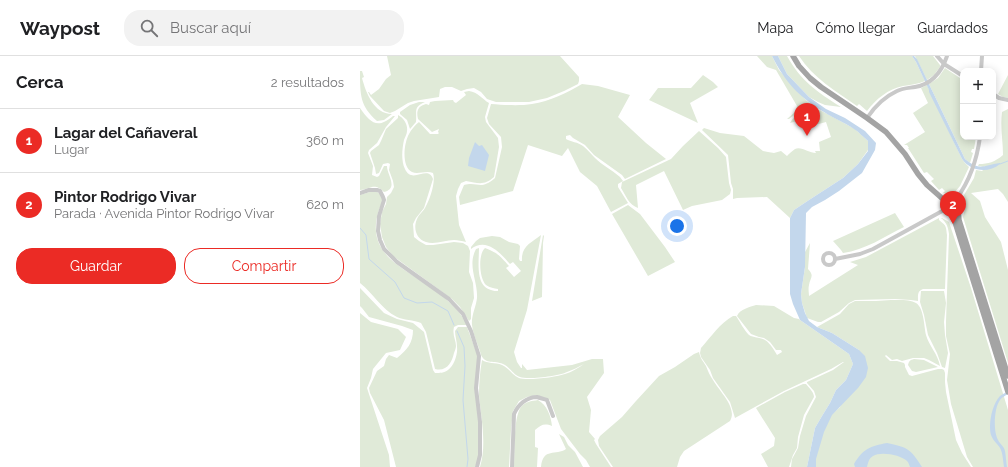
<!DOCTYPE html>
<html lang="es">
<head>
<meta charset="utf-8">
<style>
	:root { --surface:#fff; --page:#f2f2f2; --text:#202124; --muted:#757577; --line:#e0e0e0; --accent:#eb2b25 }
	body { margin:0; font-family:Raleway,sans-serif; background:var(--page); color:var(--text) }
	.controls { position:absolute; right:12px; top:12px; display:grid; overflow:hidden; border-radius:8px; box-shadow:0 2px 10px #0003 }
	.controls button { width:36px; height:36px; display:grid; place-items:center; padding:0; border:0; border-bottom:1px solid var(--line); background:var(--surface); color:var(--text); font:20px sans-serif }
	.you { position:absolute; left:317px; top:170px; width:14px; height:14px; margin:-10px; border:3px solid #fff; border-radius:50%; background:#1a73e8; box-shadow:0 0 0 6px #1a73e833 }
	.badge { display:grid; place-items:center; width:26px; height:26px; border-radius:50%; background:var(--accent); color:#fff; font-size:13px; font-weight:700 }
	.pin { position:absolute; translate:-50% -33px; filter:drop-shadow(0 1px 2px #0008) }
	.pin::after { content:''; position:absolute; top:21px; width:14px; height:12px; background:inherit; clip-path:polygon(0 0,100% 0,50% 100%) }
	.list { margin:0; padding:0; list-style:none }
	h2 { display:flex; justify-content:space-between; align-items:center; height:52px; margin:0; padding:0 16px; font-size:17px }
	h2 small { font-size:13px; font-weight:400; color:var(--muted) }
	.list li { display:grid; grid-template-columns:26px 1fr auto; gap:12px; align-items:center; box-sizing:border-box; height:64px; padding:0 16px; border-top:1px solid var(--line) }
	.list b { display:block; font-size:15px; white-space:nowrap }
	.list p { margin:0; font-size:13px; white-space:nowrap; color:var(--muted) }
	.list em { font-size:13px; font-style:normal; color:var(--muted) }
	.actions { display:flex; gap:8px; padding:12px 16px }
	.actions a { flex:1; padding:9px 0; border:1px solid var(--accent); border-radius:16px; text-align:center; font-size:14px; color:var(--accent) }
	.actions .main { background:var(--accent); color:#fff }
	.icon { flex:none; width:22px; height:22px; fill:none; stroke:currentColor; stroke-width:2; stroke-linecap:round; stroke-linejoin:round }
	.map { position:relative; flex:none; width:648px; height:411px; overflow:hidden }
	header { display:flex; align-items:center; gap:24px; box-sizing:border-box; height:56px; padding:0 20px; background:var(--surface); border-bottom:1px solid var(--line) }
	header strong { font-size:19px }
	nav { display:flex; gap:22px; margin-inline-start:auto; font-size:14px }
	.search { width:280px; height:36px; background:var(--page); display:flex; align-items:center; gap:10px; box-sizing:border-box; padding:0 14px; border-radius:16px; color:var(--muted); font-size:15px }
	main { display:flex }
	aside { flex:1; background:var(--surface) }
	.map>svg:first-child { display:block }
	.green { fill:#e0ead8 }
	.water { fill:#c3d7ec }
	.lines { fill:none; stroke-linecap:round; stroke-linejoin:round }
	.stream { stroke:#c3d7ec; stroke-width:1 }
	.minor { stroke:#c9c9c9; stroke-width:4 }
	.major { stroke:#a4a4a4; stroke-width:5.5 }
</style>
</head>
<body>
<header>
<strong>Waypost</strong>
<div class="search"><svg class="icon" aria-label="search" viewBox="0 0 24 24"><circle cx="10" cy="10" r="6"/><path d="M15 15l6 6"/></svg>Buscar aquí</div>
<nav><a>Mapa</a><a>Cómo llegar</a><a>Guardados</a></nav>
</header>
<main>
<aside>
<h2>Cerca<small>2 resultados</small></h2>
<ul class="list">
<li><span class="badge">1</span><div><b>Lagar del Cañaveral</b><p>Lugar</p></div><em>360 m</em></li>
<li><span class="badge">2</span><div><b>Pintor Rodrigo Vivar</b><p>Parada · Avenida Pintor Rodrigo Vivar</p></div><em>620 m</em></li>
</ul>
<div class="actions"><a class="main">Guardar</a><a>Compartir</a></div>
</aside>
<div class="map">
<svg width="648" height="411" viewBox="0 0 648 411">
	<rect width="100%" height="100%" fill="#fff"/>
	<path class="green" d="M27 0H200L219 21V25L218 28 204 35 187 42 169 46H136L127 43 121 36 114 32 107 33 101 35 92 31H85L80 33 79 41 54 45 48 47 35 55 30 57 24 55 10 40 8 36H9L11 39 19 33 26 23 31 19Z
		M397 0H412L419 14 447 45 456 51 438 56 429 63H427L435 56 437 50 416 14 407 11Z
		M418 0H427C441 25 457 36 481 51L465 49 458 46 449 41 427 18Z
		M439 0H552L556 6 565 25C558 28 550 29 543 30 528 33 516 43 507 55L499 48 497 50C476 35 453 22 439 0Z
		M555 0H573L580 9V11L574 19 567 24Z
		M585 12 603 24V81H616L614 93H612L611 96 613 97 610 107 605 103 569 28 578 22Z
		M0 15H2L4 21 2 22C6 37 14 58 32 58L24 64 17 65C0 50 0 39 0 15Z
		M343 19 353 26 358 31 330 47 338 67 289 44 298 32H331Z
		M648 19V42L643 41 638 38Z
		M222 28 238 30 270 39 258 61 286 87 306 103 265 123 262 119 234 99 225 89 213 82 210 79 206 80V83C211 86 218 86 223 90 228 94 231 98 235 102 242 109 252 114 260 121L263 125 258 128V131L268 147 251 156 237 130 220 116 208 92 202 100 168 89 153 135 100 149 99 141 104 129C118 125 120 135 135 122L142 91 141 81 129 68 127 62 131 48C144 49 160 50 172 48 190 45 207 37 222 28Z
		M567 29 602 103 605 107 609 111 600 130 594 137H583L585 135 582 132 579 134 571 125 574 123 567 116 564 117 548 92H549L547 89H544L565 76 553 57 568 47 561 32Z
		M109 35C118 36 122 43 129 47L125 61 126 66 138 82 139 91 134 121C124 130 118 127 106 125L101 127 98 133 96 140 99 169 106 186C102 185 98 184 94 184 85 184 75 189 66 186 56 183 53 172 57 163 59 158 64 155 66 150 70 143 76 125 73 117 66 114 58 119 52 116 41 110 44 87 49 78 51 74 55 69 59 66L70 78H78L79 77 78 76 79 73 72 76 58 63C56 55 58 50 66 48L69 49 70 46 75 45 93 44 94 46 96 47 106 39 104 36Z
		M59 46H65C53 51 57 55 56 66L50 73 47 64 40 58V56L50 49Z
		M0 52C10 66 17 74 33 60H35L26 71 17 87 9 94 8 97 13 110 12 119 17 121 19 120 24 110H27C27 119 39 132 24 136 14 126 11 133 0 134Z
		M648 53V146L643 138 638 133 611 137 620 145 625 161 641 186 648 214V307L603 161 606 149 604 139 614 122 616 114 622 115 627 110 623 111 618 110 619 108C628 108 635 106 643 99 643 85 640 71 642 56Z
		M460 54 495 73 508 85V94L498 108 483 122 449 144 434 154 430 162 407 141 377 142 373 143V133L371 127 368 99 342 74 344 72 360 77 384 80 403 95 408 96 414 97 421 95 427 100C429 98 432 95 435 93 441 90 449 97 456 97L455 95H460L459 86 471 81 466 66 455 69 452 61 430 67C436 56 449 56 460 54Z
		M38 59C44 62 48 69 47 75 47 78 45 81 44 84 42 93 41 105 45 113 52 129 68 108 73 123L64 152 56 162 53 168 54 181 59 185 66 189H73L94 186 103 187 108 190 110 195 109 216 113 227 114 242 111 252V263L109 265 100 251 92 243 33 200 26 191 22 181 20 168 22 156 26 148 27 141 31 137 34 131 33 125 29 114 30 108 28 107 23 108 19 117 16 118 15 112 10 97 11 95 19 89 21 85 26 73 38 62Z
		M339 75 358 92 366 101 369 127 371 134 370 138 362 144 332 150 323 154 304 115 276 129 278 152C269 149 266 140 261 132L262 126 311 103 323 90Z
		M13 135C17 136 21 137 22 142 23 147 19 152 18 157 14 171 15 185 25 197 30 204 39 210 46 215 68 230 95 244 107 269H98L94 271C92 279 96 284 96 290 96 292 95 294 94 297 92 306 87 316 75 313L66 276 61 267C54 264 43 264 37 261 21 253 13 237 0 227V139Z
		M585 149a7 7 0 1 1 14 0a7 7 0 1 1-14 0Z
		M268 149 280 158 305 191 315 206 288 220 252 158Z
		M535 157 544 171C524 181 505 194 483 197L481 194 473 185Z
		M579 162V164C586 170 586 169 587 179L585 233H563C557 235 558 240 558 245L551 244 535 243 495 244 489 247 479 256 461 266H458L447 262 442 247 441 238 445 211V196L450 187 448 213C455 220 450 222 449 229 448 233 449 237 449 240L498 209 490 206 506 201Z
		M581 162H582L589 166 611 232 648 354V411H613L607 401 591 348 587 324 590 298 586 280V266L589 178C588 171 587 167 581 162Z
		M181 179 167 254 154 296 157 306 161 312H162V308L167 314 212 309 232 303H243L244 317 227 341 231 354 229 376 235 383 234 384 236 388 251 411H230L226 404 220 398 201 373 190 344 185 342 176 339 167 341 159 345 153 355 151 374 149 411H120C127 389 121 361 119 339 119 327 120 315 122 304 128 308 135 306 142 309 149 312 152 319 159 322 167 325 197 321 205 318 212 316 218 312 224 308 218 311 213 314 207 316 199 320 168 324 160 321 153 319 150 311 143 308 134 304 126 309 121 299 119 290 113 279 112 269 111 260 116 251 117 242 118 225 107 210 116 193L119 192C119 205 115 230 131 234 133 235 136 235 138 235V233C134 232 130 232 126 229 119 222 118 198 125 192 138 197 140 200 149 210L146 212 154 221 161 215 153 206 150 208C141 198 127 181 111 193V191L116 185 120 182 132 180 140 181 149 186 158 188 160 190 159 203 160 205H162C161 190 171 187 181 179Z
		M183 179 184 180 183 187 182 241 172 245Z
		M0 232 24 257 37 263 53 267 64 276 73 314 75 317C80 317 84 317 88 314 94 310 98 298 97 291 97 285 95 280 95 275L98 271H107L117 298 118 304 115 332 119 370V392L118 404 115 411H36L24 364 10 337 9 332 17 315 24 310 26 303 29 299 37 302C47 294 53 287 53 274L42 270 9 261 2 252 0 250Z
		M561 235H584L586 247 584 266 585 279 588 297 585 312 582 311 577 297 568 279 564 259 560 246Z
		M531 244C537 244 550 243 556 247 564 252 564 270 566 279 569 290 578 298 580 310L569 304 564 302H553L542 305 537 303 532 304 526 299 525 300 530 305H537L544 307 545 309V311L549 319 552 320 578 313H582L584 314 585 317V326L586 336 596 384 602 397 611 411H450L460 369 480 351 499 294 472 277 457 271 480 258 489 248 495 245H516Z
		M396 249 414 250 434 262 439 263 440 264 489 298 493 308 486 324 476 334 470 347 462 360 455 372 447 411H431L432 403 438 392 440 380 446 360 456 341 454 335 447 327V326L473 314 484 306H483L471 313 424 335 375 362 370 346 353 322 350 314 341 301 340 297 341 292C351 281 360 267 373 260H376C380 266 384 274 389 279 394 282 400 281 405 284 410 287 414 294 417 299L422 296 421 294H416L410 286 404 282 399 281 391 278 377 260C380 253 390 251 396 249Z
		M0 257 11 266 38 273 46 281 40 294 26 297 13 313 11 322 7 332 29 399 30 411H0Z
		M339 296C340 302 343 305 346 310 348 315 350 320 353 324 359 335 378 352 370 365L324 395 320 401 317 411H253L239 390 238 384 240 380 262 361 276 345 299 320 315 311 334 298Z
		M554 303 564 304 578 311 556 316 552 315 548 309C549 305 550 304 554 303Z
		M443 328H446C449 332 454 336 454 341L444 359 438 381 437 392 433 399 429 411H408L401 398 414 390 415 382 396 352 425 336Z
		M178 344C187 349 191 360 192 370 184 367 181 369 175 374V391L178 392 177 411H154C155 397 153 362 161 351 165 346 171 345 178 344Z
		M199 378 204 381 208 389 215 396 223 411H181C183 391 196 400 206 393Z"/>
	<path class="water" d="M412 0H418L427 18 449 41 466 53 485 62 505 75 516 87 515 94 502 117 479 135 465 144 452 151 446 157 445 211 441 238 442 247 445 257 449 265 457 271 472 277 499 294 505 300 508 312 506 321 498 332 472 359 464 376 456 403V411H447L455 372 462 360 470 347 476 334 486 324 493 308 489 298 440 264 433 248 430 238V162L434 154 449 144 483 122 498 108 508 95V85C503 81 499 76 494 73 484 66 473 62 464 56 439 41 425 26 412 0Z
		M552 0H554L557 3 605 103C621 116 623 109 640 107V108C628 118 610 115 602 103L569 36V34L556 6Z
		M115 86 119 90 122 89 129 99 125 115 108 110 109 102Z
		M648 335V338C645 340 642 341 640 344 634 352 633 375 638 384 640 388 644 390 645 395 646 400 646 406 647 411H644C643 405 643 397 640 392 638 388 633 385 631 379 628 369 632 348 640 340 642 338 646 337 648 335Z
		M527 387C547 391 551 393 562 411H550C549 409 549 407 547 405 541 399 521 395 513 400 509 402 508 407 507 411H495L494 408C503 393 510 390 527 387Z"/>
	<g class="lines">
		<path class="stream" d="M640 108 648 105
			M0 172 6 179 9 203 35 226 44 242 57 247 72 246 88 255 94 269
			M97 275 104 291 105 310 103 344 108 403 107 411"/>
		<path class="minor" d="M577 0 584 8 603 20
			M621 15 622 0
			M633 38 639 42 648 44
			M507 62C515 50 524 41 537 35 543 32 549 32 555 31 572 28 582 15 587 0
			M0 137 9 134H17L20 135 23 141 24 144 19 160 18 175 20 184 24 193 37 206 89 243 103 258 111 275 119 300 116 332 120 366V399L117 411
			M597 142C610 124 617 103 620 81
			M463 203a6 6 0 1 1 12 0a6 6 0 1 1-12 0Z
			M475 203 500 198 513 193 584 154
			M152 411 154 358C158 349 166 341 177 341 180 342 184 343 187 344L193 360"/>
		<path class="major" d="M433 0 439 10 450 22 461 31 507 62 526 76 545 98 558 118 567 129 584 144
			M583 149a9 9 0 1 1 18 0a9 9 0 1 1-18 0Z
			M598 155 599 164 648 320
			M591 158 595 166 648 336"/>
	</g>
</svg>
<div class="controls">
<button>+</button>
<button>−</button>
</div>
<div class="you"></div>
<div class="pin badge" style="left:447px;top:80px">1</div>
<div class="pin badge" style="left:593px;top:168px">2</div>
</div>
</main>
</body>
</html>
